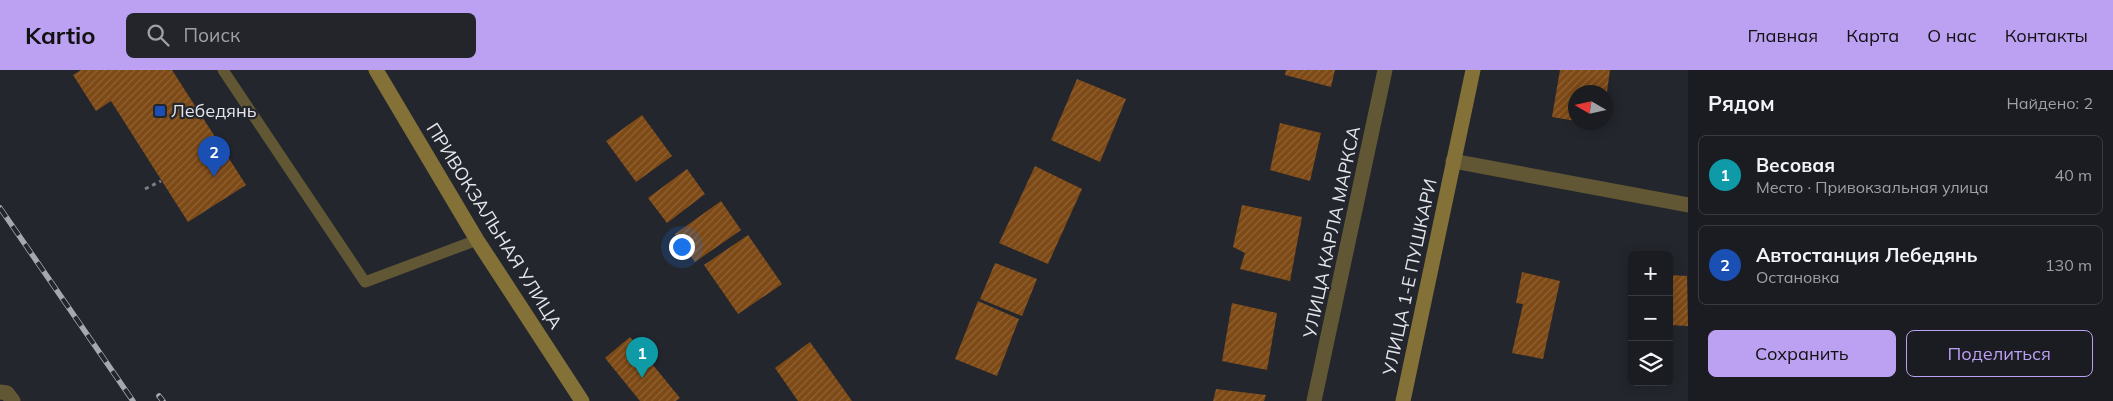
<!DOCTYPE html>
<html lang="ru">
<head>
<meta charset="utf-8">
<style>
	:root { --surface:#1a1c22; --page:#23252a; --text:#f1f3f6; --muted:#9fa1a5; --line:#383a40; --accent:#bca0f2 }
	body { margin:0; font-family:Mulish,sans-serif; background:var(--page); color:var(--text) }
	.controls { position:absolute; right:15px; bottom:15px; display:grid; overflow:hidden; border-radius:8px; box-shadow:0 2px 12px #0003 }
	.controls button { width:45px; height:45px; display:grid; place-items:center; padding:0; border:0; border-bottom:1px solid var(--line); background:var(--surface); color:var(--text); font:25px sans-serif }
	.compass { position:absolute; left:1568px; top:15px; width:45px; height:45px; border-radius:50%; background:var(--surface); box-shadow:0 2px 12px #0003; rotate:279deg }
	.you { position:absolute; left:681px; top:176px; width:18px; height:18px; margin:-12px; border:4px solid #fff; border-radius:50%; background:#1a73e8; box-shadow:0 0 0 8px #1a73e833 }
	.badge { display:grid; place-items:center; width:32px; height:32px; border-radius:50%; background:var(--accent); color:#fff; font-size:16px; font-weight:700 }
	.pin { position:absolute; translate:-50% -41px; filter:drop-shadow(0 1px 2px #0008) }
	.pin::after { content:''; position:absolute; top:26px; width:18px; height:15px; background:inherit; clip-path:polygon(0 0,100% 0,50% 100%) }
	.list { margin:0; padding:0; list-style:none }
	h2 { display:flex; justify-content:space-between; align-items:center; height:65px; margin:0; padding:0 20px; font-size:21px }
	h2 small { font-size:16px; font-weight:400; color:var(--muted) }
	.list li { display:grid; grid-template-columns:32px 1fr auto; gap:15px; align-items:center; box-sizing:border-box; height:80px; margin:0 10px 10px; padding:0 10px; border:1px solid var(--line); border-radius:8px }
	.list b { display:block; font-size:19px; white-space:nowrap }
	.list p { margin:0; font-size:16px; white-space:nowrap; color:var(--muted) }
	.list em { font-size:16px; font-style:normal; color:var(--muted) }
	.actions { display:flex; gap:10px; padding:15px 20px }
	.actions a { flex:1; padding:11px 0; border:1px solid var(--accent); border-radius:8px; text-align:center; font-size:18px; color:var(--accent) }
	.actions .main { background:var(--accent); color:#111 }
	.icon { flex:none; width:28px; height:28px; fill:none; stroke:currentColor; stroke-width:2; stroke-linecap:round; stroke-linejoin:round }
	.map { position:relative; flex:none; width:1688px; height:331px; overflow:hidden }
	header { display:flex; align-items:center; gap:30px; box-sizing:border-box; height:70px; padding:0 25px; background:var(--accent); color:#111 }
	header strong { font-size:24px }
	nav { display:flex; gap:28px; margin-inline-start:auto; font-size:18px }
	.search { width:350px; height:45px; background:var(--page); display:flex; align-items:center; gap:12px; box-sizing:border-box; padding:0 18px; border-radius:8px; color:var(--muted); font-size:19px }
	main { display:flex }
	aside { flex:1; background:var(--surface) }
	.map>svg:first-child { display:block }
	.building { fill:url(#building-hatch) }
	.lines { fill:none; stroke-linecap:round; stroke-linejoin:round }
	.path { stroke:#7a7d83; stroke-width:3; stroke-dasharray:4 4; stroke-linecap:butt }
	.lane { stroke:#615734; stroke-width:11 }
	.street { stroke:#615734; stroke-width:15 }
	.secondary { stroke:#837137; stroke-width:15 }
	.rail-casing { stroke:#a6a8ae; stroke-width:5.5 }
	.rail { stroke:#23262d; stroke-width:4; stroke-dasharray:11; stroke-linecap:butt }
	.transit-dot { fill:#1a4fb4; stroke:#23262d; stroke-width:2 }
	.labels { text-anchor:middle; stroke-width:4.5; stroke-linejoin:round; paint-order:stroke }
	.poi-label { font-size:18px; fill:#e4e6eb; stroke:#23262d; text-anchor:start }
	.street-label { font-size:18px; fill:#e4e6eb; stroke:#23262d }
</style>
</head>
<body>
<header>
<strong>Kartio</strong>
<div class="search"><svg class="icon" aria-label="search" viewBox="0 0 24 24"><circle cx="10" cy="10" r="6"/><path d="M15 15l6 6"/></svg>Поиск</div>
<nav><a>Главная</a><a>Карта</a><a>О нас</a><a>Контакты</a></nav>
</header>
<main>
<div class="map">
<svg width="1688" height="331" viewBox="0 0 1688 331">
	<defs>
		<pattern id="building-hatch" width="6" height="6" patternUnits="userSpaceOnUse" patternTransform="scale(1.25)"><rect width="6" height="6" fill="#7d4915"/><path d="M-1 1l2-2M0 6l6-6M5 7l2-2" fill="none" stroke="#8f6337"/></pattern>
	</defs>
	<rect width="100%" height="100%" fill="#23262d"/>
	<path class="building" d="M81 0H172L246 115 188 152 111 31 96 41 73 5Z
		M1286 0H1335L1331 17 1285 5Z
		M1560 0H1610L1607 22H1576V51L1552 47Z
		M1077 9 1126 29 1100 92 1051 70Z
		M642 45 672 86 636 112 606 71Z
		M1590 52H1602L1601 55Z
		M1280 53 1321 63 1310 111 1270 100Z
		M1035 96 1082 119 1048 194 999 173Z
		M687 99 705 124 667 153 648 128Z
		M721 131 741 160 695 192 675 164Z
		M1242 135 1302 147 1290 211 1240 199 1245 183 1233 177Z
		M748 165 782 214 738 244 704 195Z
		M995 193 1037 209 1022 246 980 229Z
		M1522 202 1560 211 1543 289 1512 283 1523 234 1516 233Z
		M1669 205 1687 206 1688 256 1669 255Z
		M978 231 1019 249 997 306 955 289Z
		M1232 233 1277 243 1267 300 1222 291Z
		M630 267 680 328 676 331H640L605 288Z
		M810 272 852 331H798L775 298Z
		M1216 319 1266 325 1264 331H1213Z"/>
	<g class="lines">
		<path class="path" d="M145 119 161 111"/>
		<path class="lane" d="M223 0 365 212 477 170"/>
		<path class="street" d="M1453 91 1688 135
			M0 322 7 323 13 331
			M1314 331 1385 0"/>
		<path class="secondary" d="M376 0 477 170 582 331
			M1403 331 1473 0"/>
		<g class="rail-casing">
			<path id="rail" d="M0 138 133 331
				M159 326 163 331"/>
		</g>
		<use href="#rail" class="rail"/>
	</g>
	<rect class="transit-dot" x="154" y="35" width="12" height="12" rx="2.5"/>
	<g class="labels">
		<g class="poi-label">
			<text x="171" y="47">Лебедянь</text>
		</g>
		<g class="street-label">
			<text transform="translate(494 156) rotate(58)" y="6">ПРИВОКЗАЛЬНАЯ УЛИЦА</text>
			<text transform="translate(1332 162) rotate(-78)" y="6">УЛИЦА КАРЛА МАРКСА</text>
			<text transform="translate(1410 207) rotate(-78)" y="6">УЛИЦА 1-Е ПУШКАРИ</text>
		</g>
	</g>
</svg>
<div class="controls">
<button>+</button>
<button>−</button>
<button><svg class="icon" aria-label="layers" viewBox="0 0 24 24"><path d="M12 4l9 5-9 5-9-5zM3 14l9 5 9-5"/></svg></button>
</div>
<svg class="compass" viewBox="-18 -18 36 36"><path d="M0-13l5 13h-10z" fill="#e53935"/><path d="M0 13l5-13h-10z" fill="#9fa1a5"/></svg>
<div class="you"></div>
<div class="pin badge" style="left:642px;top:308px;background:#0f9aa8">1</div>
<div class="pin badge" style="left:214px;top:107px;background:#1a4fb4">2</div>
</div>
<aside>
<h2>Рядом<small>Найдено: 2</small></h2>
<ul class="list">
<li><span class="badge" style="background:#0f9aa8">1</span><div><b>Весовая</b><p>Место · Привокзальная улица</p></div><em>40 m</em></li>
<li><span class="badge" style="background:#1a4fb4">2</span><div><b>Автостанция Лебедянь</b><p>Остановка</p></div><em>130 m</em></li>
</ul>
<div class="actions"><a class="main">Сохранить</a><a>Поделиться</a></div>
</aside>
</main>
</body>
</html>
